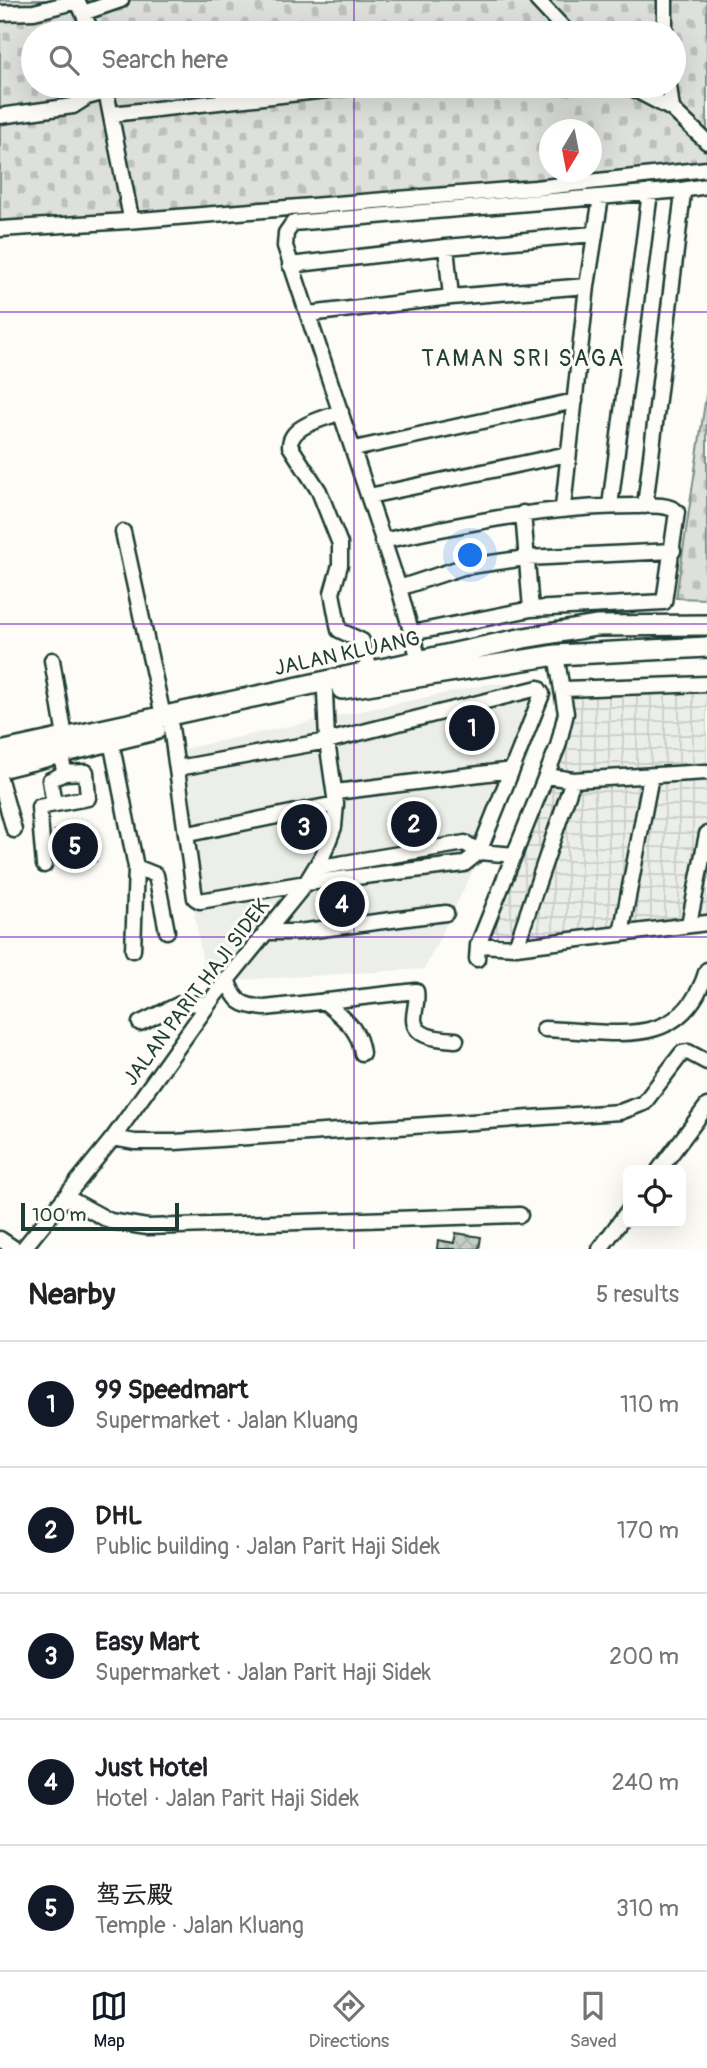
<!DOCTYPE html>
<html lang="en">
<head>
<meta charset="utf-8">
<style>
	:root { --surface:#fff; --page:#f6f6f6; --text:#202124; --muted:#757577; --line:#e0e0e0; --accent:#111827 }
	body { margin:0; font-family:Pangolin,"LXGW WenKai TC",sans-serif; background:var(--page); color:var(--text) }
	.controls { position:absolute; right:21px; bottom:21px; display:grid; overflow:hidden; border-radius:10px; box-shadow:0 7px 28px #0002 }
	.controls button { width:63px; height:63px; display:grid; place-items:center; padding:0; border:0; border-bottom:2px solid var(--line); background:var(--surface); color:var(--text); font:35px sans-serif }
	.compass { position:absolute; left:539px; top:119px; width:63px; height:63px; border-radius:50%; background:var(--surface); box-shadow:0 7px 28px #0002; rotate:190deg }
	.scale { position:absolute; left:21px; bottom:18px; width:158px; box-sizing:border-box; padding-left:7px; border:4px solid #1f3d34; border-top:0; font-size:19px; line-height:24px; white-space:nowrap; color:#1f3d34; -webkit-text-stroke:5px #fdfcf7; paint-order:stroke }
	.you { position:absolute; left:471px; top:556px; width:24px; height:24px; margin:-18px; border:5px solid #fff; border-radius:50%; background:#1a73e8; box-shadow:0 0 0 10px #1a73e833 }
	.badge { display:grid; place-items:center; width:46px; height:46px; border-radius:50%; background:var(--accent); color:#fff; font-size:23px; font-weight:700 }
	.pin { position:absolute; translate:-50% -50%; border:4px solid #fff; box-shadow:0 2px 7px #0006 }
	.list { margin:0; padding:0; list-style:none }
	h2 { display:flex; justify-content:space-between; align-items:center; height:91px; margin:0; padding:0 28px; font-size:30px }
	h2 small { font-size:23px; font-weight:400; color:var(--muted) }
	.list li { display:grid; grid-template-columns:46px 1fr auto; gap:21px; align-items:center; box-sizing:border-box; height:126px; padding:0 28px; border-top:2px solid var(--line) }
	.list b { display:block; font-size:26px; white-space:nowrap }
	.list p { margin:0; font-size:23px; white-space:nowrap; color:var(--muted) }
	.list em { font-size:23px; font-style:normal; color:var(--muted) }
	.icon { flex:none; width:38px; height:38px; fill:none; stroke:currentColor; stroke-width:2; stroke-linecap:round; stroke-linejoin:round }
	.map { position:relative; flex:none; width:707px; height:1249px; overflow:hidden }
	.search { position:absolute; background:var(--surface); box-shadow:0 7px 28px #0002; left:21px; right:21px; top:21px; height:77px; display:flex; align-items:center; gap:18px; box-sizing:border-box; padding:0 24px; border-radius:38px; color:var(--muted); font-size:26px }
	.sheet { height:721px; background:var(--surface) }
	nav { display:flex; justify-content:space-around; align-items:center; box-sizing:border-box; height:98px; border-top:2px solid var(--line); background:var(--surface); font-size:19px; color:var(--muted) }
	nav a { display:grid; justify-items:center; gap:4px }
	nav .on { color:var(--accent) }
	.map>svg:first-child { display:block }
	.built { fill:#eceee9 }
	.industrial { fill:url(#industrial-grid) }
	.cemetery { fill:url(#cemetery-stones); stroke:#7e8e88; stroke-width:2; fill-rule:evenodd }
	.building { fill:url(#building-cross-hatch); stroke:#1f3d34; stroke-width:2 }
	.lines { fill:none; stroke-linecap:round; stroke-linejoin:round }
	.minor-casing { stroke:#1f3d34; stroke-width:19 }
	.highway-casing { stroke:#1f3d34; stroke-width:24 }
	.minor { stroke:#fdfcf7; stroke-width:14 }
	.highway { stroke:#fdfcf7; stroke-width:19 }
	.grid { fill:none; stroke:#7b2cbf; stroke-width:2; stroke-opacity:0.55 }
	.labels { text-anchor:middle; stroke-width:6; stroke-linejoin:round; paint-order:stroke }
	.street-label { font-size:21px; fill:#1f3d34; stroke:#fdfcf7 }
	.neighbourhood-label { font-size:23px; letter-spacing:2px; fill:#1f3d34; stroke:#fdfcf7 }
</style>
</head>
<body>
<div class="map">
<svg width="707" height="1249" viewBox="0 0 707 1249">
	<defs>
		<pattern id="industrial-grid" width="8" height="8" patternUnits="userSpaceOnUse" patternTransform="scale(1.75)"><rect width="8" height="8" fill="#eceee9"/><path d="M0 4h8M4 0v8" fill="none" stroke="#cacdc8"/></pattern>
		<pattern id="cemetery-stones" width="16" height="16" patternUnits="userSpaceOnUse" patternTransform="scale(1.75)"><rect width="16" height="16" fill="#dde0db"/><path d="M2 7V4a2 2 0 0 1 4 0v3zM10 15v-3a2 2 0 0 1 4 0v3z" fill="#bdc1bd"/></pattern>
		<pattern id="building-cross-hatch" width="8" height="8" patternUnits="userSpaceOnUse" patternTransform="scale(1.75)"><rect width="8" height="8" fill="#c6cdc7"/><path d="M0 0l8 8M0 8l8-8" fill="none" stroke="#aab1ac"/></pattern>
	</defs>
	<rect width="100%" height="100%" fill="#fdfcf7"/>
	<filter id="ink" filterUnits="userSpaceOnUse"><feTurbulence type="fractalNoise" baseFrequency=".0143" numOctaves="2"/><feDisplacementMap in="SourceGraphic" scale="14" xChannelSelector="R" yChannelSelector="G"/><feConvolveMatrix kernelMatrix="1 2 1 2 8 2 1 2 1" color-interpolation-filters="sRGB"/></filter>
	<g filter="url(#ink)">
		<path class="built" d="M489 684H546L529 758 424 969 206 982 168 752Z"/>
		<path class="industrial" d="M707 680V926L475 943 555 745 562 714 560 685Z"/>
		<path class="cemetery" d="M0 0H707V171L0 232ZM33 33H674V86H33ZM550 130H592V172H550Z
			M707 389V599L676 598Z"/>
		<path class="building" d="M92 827 96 861 59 865 55 831Z
			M456 1233 481 1237 479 1249H437L438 1240 454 1243Z"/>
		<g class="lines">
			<g class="minor-casing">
				<path id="minor" d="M537 0 568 33
					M79 4 92 33
					M0 13 34 12 78 1
					M83 13 121 0
					M665 33V0
					M628 86 672 109
					M669 86 672 109 707 142
					M112 114 363 86
					M0 116 73 106 87 97 106 92
					M681 190 707 186
					M127 221 535 188 707 169
					M0 229 127 221 131 218 105 86
					M446 247 451 297
					M290 265 446 247 594 234
					M309 314 451 297 587 286
					M341 412C324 419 290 425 290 446L319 491 340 544V565L332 593 339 630 362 641 370 671
					M354 449 575 401
					M369 496 568 454
					M610 506 650 192
					M563 507 587 286 601 197
					M523 513 531 609
					M123 532 163 716
					M382 541C467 523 548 506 635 506 647 506 668 503 677 512L664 602 531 609 412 633
					M399 588 463 567 526 558 673 551
					M52 660 65 737
					M419 660 399 588 285 246 286 233 293 223 681 190 683 193 645 506
					M564 689 707 684
					M171 727 195 898 200 901 306 883 464 864 479 852 542 694 538 688 327 741 178 768
					M111 741 136 867 133 950
					M547 776 573 780 707 772
					M0 780 14 830
					M336 792 512 770
					M54 804 50 780 65 773
					M188 834 336 804
					M44 865 39 807 88 798 86 772 65 773 60 754
					M136 867 156 875 167 931
					M315 868 465 843 479 852 515 855
					M689 924 707 834
					M265 932H298L446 913
					M621 934 651 776
					M478 945 516 947 707 923
					M516 947 573 780
					M477 959 478 945 558 746 566 713 556 655
					M227 979C235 1002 241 1006 265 1008L416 991C418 1002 414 1009 414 1019 414 1039 443 1039 456 1040
					M324 1001C342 1018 359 1027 362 1053
					M140 1023 180 1004 209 1003
					M544 1029C613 1031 682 1053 707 970
					M113 1138 135 1142H175L620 1112 644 1103 682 1053 688 1052 707 1062
					M659 1170 707 1106
					M66 1197 110 1221 147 1227 520 1215
					M0 1239 15 1249
					M23 1249 113 1138 215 995 306 883 323 855 334 827 336 804 327 741 325 692
					M600 1249 628 1211"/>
			</g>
			<g class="highway-casing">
				<path id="highway" d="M342 689 556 655 707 647
					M0 752 524 638 596 626 707 625
					M0 768 155 730"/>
			</g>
			<use href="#minor" class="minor"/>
			<use href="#highway" class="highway"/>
		</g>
	</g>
	<path class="grid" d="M354 0V33M354 86V1249M0 312H707M0 624H707M0 937H707"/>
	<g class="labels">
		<g class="street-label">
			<text transform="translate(347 653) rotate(-12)" y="7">JALAN KLUANG</text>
			<text transform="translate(196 992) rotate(-53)" y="7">JALAN PARIT HAJI SIDEK</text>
		</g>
		<g class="neighbourhood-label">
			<text x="523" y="366">TAMAN SRI SAGA</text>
		</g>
	</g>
</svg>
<div class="controls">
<button><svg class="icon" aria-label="locate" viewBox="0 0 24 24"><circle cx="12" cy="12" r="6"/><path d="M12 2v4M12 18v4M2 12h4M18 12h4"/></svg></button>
</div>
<svg class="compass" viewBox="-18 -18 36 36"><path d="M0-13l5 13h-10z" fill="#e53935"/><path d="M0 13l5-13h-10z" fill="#757577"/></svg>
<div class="scale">100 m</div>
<div class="you"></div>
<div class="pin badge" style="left:472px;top:728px">1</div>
<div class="pin badge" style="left:414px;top:824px">2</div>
<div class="pin badge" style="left:304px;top:827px">3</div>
<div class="pin badge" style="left:342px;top:904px">4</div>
<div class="pin badge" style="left:75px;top:846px">5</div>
<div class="search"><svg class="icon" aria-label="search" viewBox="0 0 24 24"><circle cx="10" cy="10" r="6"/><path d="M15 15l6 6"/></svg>Search here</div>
</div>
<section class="sheet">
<h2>Nearby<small>5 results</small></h2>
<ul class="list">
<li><span class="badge">1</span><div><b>99 Speedmart</b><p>Supermarket · Jalan Kluang</p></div><em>110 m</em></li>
<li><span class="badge">2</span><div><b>DHL</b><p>Public building · Jalan Parit Haji Sidek</p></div><em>170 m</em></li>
<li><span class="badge">3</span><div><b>Easy Mart</b><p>Supermarket · Jalan Parit Haji Sidek</p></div><em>200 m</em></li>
<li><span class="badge">4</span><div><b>Just Hotel</b><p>Hotel · Jalan Parit Haji Sidek</p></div><em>240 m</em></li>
<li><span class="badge">5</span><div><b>驾云殿</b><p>Temple · Jalan Kluang</p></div><em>310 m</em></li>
</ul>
</section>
<nav>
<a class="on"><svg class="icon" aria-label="map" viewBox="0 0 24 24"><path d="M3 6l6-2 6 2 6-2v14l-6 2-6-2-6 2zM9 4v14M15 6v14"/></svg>Map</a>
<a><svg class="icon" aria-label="directions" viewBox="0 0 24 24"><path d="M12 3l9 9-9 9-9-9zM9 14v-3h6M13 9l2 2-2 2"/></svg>Directions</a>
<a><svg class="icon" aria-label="saved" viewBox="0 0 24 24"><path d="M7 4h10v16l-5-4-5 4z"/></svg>Saved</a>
</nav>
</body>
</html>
